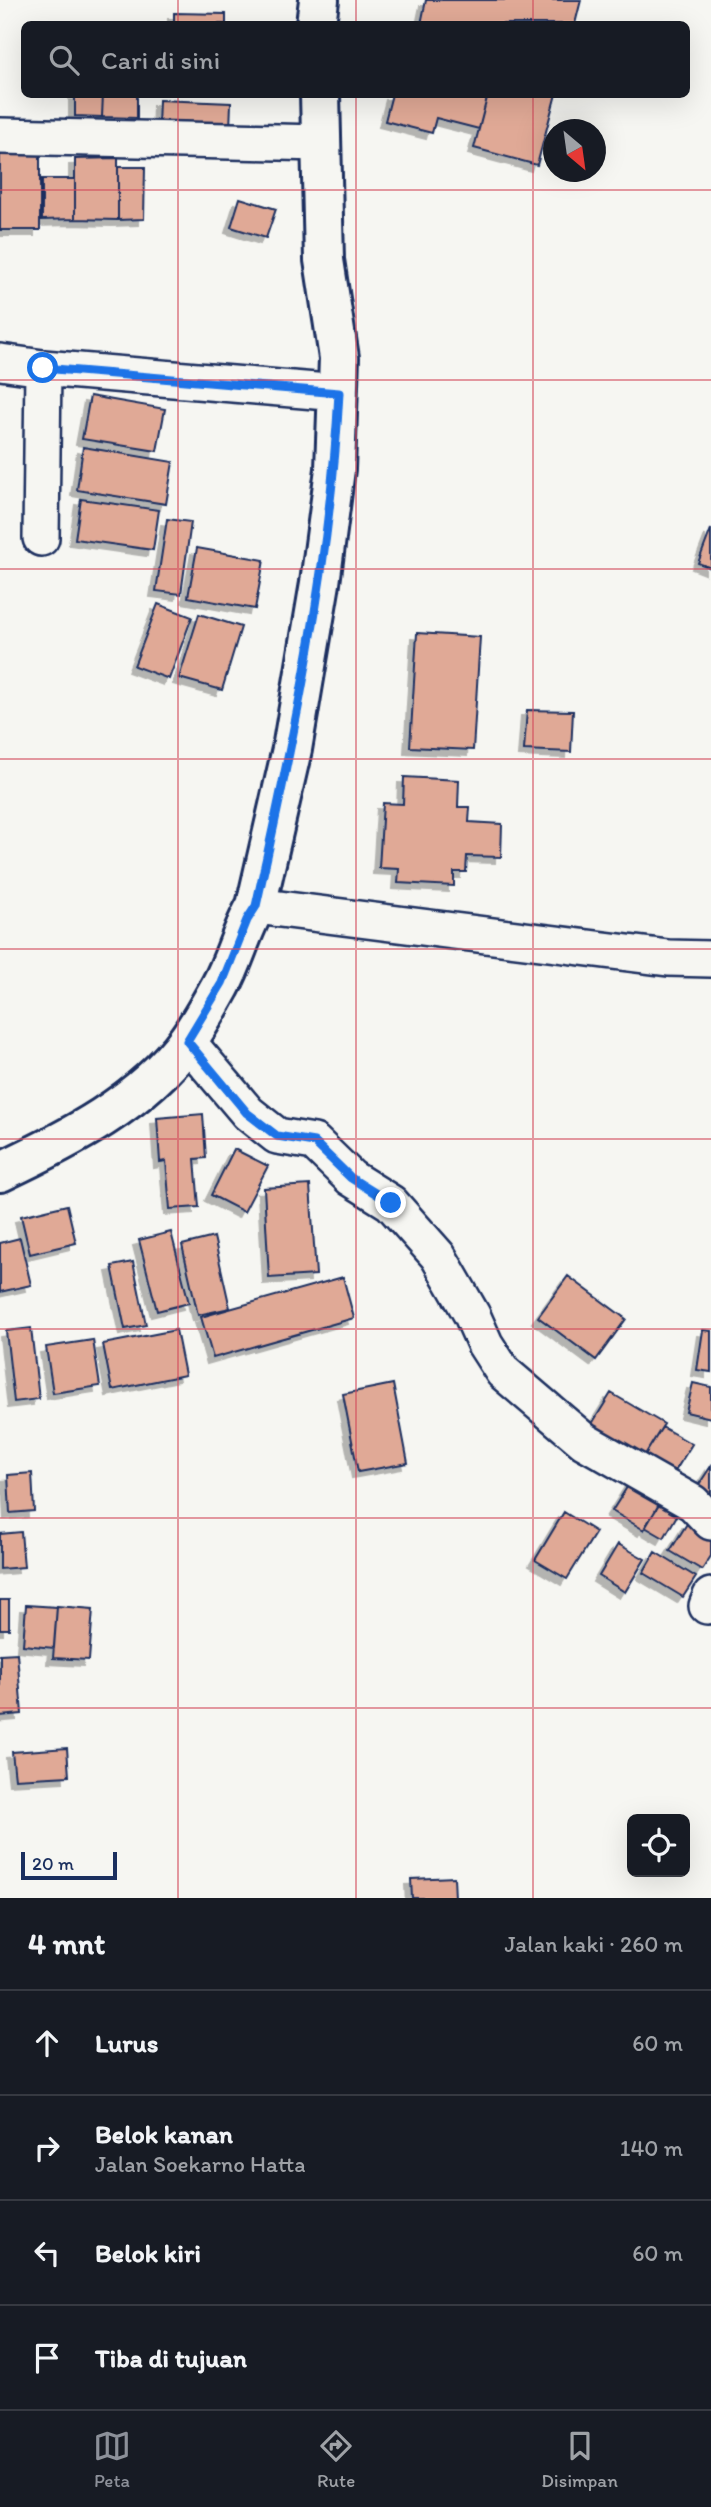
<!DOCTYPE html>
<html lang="id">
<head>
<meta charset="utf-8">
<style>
	:root { --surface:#171b24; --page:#242831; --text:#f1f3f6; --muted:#9ea1a6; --line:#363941; --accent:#8c9099 }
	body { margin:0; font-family:Itim,sans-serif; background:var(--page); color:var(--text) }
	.controls { position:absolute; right:21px; bottom:21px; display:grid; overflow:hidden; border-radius:10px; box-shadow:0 7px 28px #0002 }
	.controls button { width:63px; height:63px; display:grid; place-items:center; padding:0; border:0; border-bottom:2px solid var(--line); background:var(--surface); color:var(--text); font:35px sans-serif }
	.compass { position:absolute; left:543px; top:119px; width:63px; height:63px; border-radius:50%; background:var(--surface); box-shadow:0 7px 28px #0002; rotate:151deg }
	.scale { position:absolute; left:21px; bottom:18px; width:96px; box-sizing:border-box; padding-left:7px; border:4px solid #1b2f5e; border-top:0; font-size:19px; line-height:24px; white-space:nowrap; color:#1b2f5e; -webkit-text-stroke:5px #f6f6f2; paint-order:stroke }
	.stop { position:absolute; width:21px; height:21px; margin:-16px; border:5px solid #1a73e8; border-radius:50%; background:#fff }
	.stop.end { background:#1a73e8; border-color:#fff; box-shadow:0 2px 7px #0008 }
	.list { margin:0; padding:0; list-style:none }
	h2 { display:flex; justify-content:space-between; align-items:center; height:91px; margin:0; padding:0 28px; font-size:30px }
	h2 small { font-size:23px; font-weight:400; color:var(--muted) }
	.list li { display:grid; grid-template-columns:46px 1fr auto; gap:21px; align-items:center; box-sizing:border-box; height:105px; padding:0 28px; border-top:2px solid var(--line) }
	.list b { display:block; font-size:26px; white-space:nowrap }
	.list p { margin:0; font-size:23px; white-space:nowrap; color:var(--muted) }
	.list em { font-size:23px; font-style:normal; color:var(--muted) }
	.icon { flex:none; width:38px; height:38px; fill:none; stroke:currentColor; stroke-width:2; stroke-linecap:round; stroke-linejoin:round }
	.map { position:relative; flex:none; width:711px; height:1898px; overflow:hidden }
	.search { position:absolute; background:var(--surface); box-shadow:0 7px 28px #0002; left:21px; right:21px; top:21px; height:77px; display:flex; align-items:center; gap:18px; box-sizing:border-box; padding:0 24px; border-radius:10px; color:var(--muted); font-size:26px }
	.sheet { height:511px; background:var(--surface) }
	nav { display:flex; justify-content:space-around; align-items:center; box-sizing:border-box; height:98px; border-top:2px solid var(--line); background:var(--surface); font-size:19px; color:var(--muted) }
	nav a { display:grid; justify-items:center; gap:4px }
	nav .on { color:var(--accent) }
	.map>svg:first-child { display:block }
	.building { fill:#e0a996; stroke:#1b2f5e; stroke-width:2; filter:url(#shadow) }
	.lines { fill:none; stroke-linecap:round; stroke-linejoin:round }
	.minor-casing { stroke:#1b2f5e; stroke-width:40 }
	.tertiary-casing { stroke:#1b2f5e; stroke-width:44 }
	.minor { stroke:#f6f6f2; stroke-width:35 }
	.tertiary { stroke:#f6f6f2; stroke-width:38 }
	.route { stroke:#1a73e8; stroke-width:9 }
	.grid { fill:none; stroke:#d1495b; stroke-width:2; stroke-opacity:0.55 }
</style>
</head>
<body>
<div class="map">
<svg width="711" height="1898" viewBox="0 0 711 1898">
	<defs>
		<filter id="shadow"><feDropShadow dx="-6" dy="6" stdDeviation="0" flood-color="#0004"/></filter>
	</defs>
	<rect width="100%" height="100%" fill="#f6f6f2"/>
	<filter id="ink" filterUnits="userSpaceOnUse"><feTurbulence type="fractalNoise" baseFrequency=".0143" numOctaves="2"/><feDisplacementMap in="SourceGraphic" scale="14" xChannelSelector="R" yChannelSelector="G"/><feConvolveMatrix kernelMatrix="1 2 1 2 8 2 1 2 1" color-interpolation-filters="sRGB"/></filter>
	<g filter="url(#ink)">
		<path class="building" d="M426 0H581L575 24H421Z
			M174 13 226 14V24H174Z
			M75 94H103L102 117 75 116Z
			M103 94H137V118L102 117Z
			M392 94H488L479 129 436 118 432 133 385 121Z
			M488 94H556L537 165 474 148Z
			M159 100 231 103 230 129 158 126Z
			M0 142H40V230H0Z
			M118 158V220L75 219V159Z
			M118 167H145L144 219 118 220Z
			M42 179H75V219L42 220Z
			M240 198 276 209 266 238 231 227Z
			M90 396 165 409 157 451 82 439Z
			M83 447 173 462 166 504 77 490Z
			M81 499 159 510 153 550 75 539Z
			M167 519 191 522 181 594 156 591Z
			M711 529V568L698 563Z
			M197 548 264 560 255 609 188 597Z
			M158 604 192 617 169 679 134 666Z
			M199 614 241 627 222 690 179 678Z
			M417 633 480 637 473 750 410 747Z
			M527 710 573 711 571 752 524 750Z
			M404 777 459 780 458 807H470L469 822 502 824 501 857 467 856 466 872H454V886L398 883 399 869 379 868 383 803 403 804Z
			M203 1114 206 1158 195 1159 199 1207 170 1209 166 1161 160 1162 157 1118Z
			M234 1149 268 1166 244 1212 211 1195Z
			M310 1185 316 1275 269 1278 264 1188Z
			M67 1205 76 1243 30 1254 21 1216Z
			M171 1232 189 1303 157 1311 139 1240Z
			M214 1237 230 1308 198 1315 182 1245Z
			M20 1238 31 1285 0 1292V1243Z
			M133 1262 146 1325 125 1329 112 1266Z
			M568 1276 626 1319 596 1360 538 1317Z
			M343 1277 354 1318 213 1358 201 1317Z
			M31 1328 39 1399 14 1402 6 1331Z
			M176 1330 185 1375 112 1390 103 1344Z
			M703 1330 711 1331V1372L697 1370Z
			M93 1340 100 1386 53 1393 46 1347Z
			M693 1383 711 1387V1418L686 1412Z
			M393 1384 408 1463 358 1472 343 1394Z
			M611 1393 664 1424 643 1458 590 1427Z
			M662 1427 692 1444 672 1476 643 1458Z
			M711 1466V1502L694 1492Z
			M32 1473 34 1511 10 1513 8 1475Z
			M634 1476 665 1494 644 1530 612 1511Z
			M661 1502 679 1512 664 1538 645 1527Z
			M564 1512 596 1532 567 1579 535 1560Z
			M688 1522 711 1535V1556L702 1570 670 1551Z
			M21 1532 24 1567 0 1569V1534Z
			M618 1544 645 1559 625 1592 599 1576Z
			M655 1552 696 1577 683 1597 643 1573Z
			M0 1600H9V1629H0Z
			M26 1605 57 1607 54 1648 23 1645Z
			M57 1606 93 1609 89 1660 53 1658Z
			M17 1653 22 1714 0 1716V1654Z
			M67 1748 69 1776 15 1779 12 1752Z
			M454 1877 455 1898H412L411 1879Z"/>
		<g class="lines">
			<g class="minor-casing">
				<path id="minor" d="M0 136 322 143
					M0 362 43 368 339 393
					M41 538 43 368
					M256 906 668 958 711 959
					M187 1041 248 1113 277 1136 314 1142 351 1178 391 1203 438 1256 472 1315 485 1344 503 1372 584 1441 693 1503 711 1522
					M707 1606 711 1596"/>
			</g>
			<g class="tertiary-casing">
				<path id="tertiary" d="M316 24 319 0
					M0 1172C68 1140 143 1102 188 1040 200 1023 211 1003 221 985 235 960 241 931 256 906L292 749 320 583 335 469 339 358 324 260 320 94"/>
			</g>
			<use href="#minor" class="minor"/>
			<use href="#tertiary" class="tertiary"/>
		</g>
	</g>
	<g class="lines" filter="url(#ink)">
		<path class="route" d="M43 368 339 393C330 567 294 737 256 906L247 920 222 983 187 1041 247 1113 277 1136 314 1142 351 1178 391 1203"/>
	</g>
	<path class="grid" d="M178 0V24M356 0V24M533 0V24M178 94V1898M356 94V1898M533 94V1898M0 190H711M0 380H711M0 569H711M0 759H711M0 949H711M0 1139H711M0 1329H711M0 1518H711M0 1708H711"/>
</svg>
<div class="controls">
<button><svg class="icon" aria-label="locate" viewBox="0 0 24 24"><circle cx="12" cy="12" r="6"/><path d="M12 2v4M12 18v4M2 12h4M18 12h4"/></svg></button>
</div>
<svg class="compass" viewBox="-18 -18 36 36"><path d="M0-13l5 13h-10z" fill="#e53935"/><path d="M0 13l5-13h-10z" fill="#9ea1a6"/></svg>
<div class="scale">20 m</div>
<div class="stop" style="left:43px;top:368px"></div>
<div class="stop end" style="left:391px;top:1203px"></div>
<div class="search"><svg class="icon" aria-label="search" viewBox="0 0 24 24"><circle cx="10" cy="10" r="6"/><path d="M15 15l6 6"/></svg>Cari di sini</div>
</div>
<section class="sheet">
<h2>4 mnt<small>Jalan kaki · 260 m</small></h2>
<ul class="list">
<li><svg class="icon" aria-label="ahead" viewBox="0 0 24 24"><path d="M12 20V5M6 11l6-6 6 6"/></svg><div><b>Lurus</b></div><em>60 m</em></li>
<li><svg class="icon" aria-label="right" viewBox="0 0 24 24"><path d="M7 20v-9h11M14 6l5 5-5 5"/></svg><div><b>Belok kanan</b><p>Jalan Soekarno Hatta</p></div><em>140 m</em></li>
<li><svg class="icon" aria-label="left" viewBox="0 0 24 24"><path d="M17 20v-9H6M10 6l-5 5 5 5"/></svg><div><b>Belok kiri</b></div><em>60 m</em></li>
<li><svg class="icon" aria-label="arrive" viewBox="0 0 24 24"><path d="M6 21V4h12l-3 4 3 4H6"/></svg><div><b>Tiba di tujuan</b></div></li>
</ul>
</section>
<nav>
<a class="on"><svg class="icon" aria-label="map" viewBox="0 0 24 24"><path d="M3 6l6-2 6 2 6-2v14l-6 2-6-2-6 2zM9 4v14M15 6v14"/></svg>Peta</a>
<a><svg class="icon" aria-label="directions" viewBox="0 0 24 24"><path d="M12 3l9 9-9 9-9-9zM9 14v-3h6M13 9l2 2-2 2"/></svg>Rute</a>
<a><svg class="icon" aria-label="saved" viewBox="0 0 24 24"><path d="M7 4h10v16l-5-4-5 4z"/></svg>Disimpan</a>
</nav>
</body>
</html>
